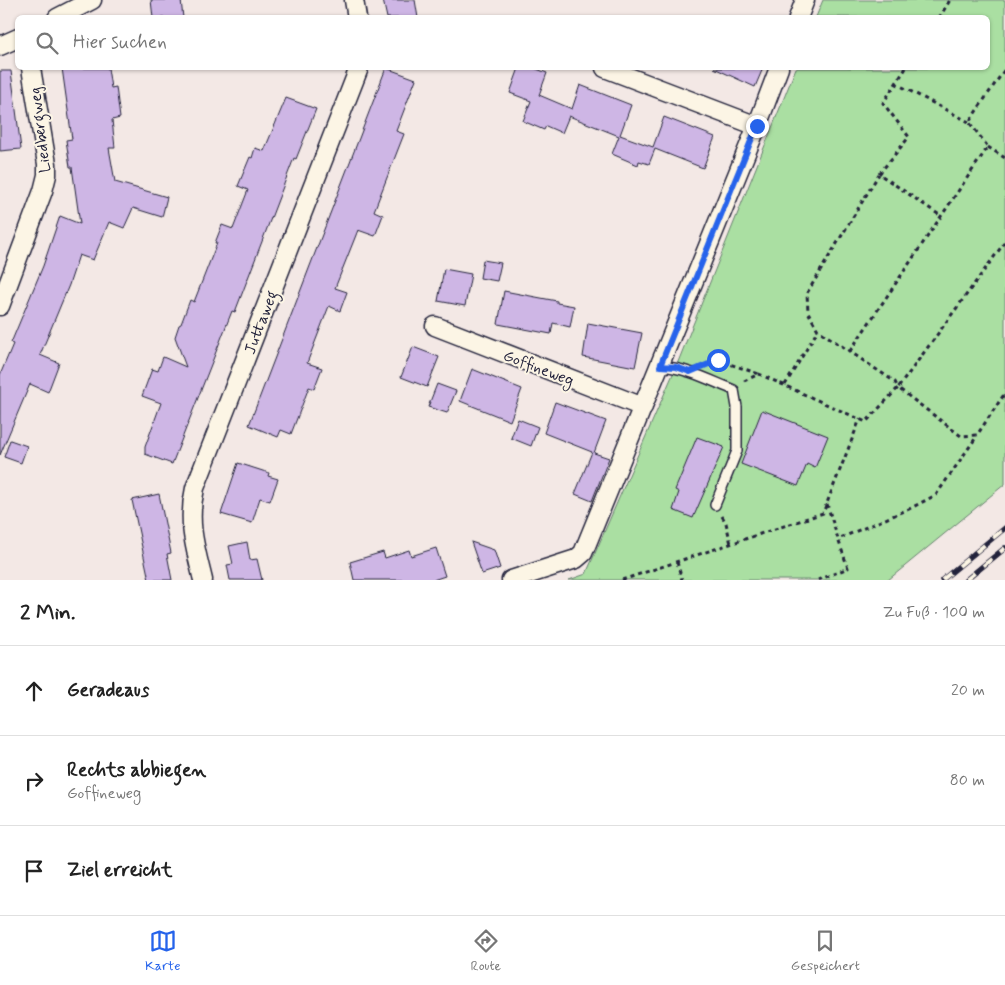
<!DOCTYPE html>
<html lang="de">
<head>
<meta charset="utf-8">
<style>
	:root { --surface:#fff; --page:#f6f6f6; --text:#222; --muted:#767676; --line:#e0e0e0; --accent:#2563eb }
	body { margin:0; font-family:Mynerve,sans-serif; background:var(--page); color:var(--text) }
	.stop { position:absolute; width:15px; height:15px; margin:-11px; border:4px solid #2563eb; border-radius:50%; background:#fff }
	.stop.end { background:#2563eb; border-color:#fff; box-shadow:0 1px 5px #0008 }
	.list { margin:0; padding:0; list-style:none }
	h2 { display:flex; justify-content:space-between; align-items:center; height:65px; margin:0; padding:0 20px; font-size:21px }
	h2 small { font-size:16px; font-weight:400; color:var(--muted) }
	.list li { display:grid; grid-template-columns:32px 1fr auto; gap:15px; align-items:center; box-sizing:border-box; height:90px; padding:0 20px; border-top:1px solid var(--line) }
	.list b { display:block; font-size:19px; white-space:nowrap }
	.list p { margin:0; font-size:16px; white-space:nowrap; color:var(--muted) }
	.list em { font-size:16px; font-style:normal; color:var(--muted) }
	.icon { flex:none; width:28px; height:28px; fill:none; stroke:currentColor; stroke-width:2; stroke-linecap:round; stroke-linejoin:round }
	.map { position:relative; flex:none; width:1005px; height:580px; overflow:hidden }
	.search { position:absolute; background:var(--surface); box-shadow:0 1px 4px #0004; left:15px; right:15px; top:15px; height:55px; display:flex; align-items:center; gap:12px; box-sizing:border-box; padding:0 18px; border-radius:8px; color:var(--muted); font-size:19px }
	.sheet { height:335px; background:var(--surface) }
	nav { display:flex; justify-content:space-around; align-items:center; box-sizing:border-box; height:70px; border-top:1px solid var(--line); background:var(--surface); font-size:14px; color:var(--muted) }
	nav a { display:grid; justify-items:center; gap:2px }
	nav .on { color:var(--accent) }
	.map>svg:first-child { display:block }
	.green { fill:#aadfa2; stroke:#66806e }
	.building { fill:#ceb6e5; stroke:#22223b }
	.lines { fill:none; stroke-linecap:round; stroke-linejoin:round }
	.service-casing { stroke:#22223b; stroke-width:12 }
	.minor-casing { stroke:#22223b; stroke-width:21 }
	.path { stroke:#22223b; stroke-width:3; stroke-dasharray:4 4; stroke-linecap:butt }
	.service { stroke:#fcf5e5; stroke-width:9 }
	.minor { stroke:#fcf5e5; stroke-width:18 }
	.rail-casing { stroke:#22223b; stroke-width:5.5 }
	.rail { stroke:#fcf5e5; stroke-width:4; stroke-dasharray:11; stroke-linecap:butt }
	.route { stroke:#2563eb; stroke-width:6 }
	.labels { text-anchor:middle; stroke-width:4; stroke-linejoin:round; paint-order:stroke }
	.street-label { font-size:16px; fill:#22223b; stroke:#fcf5e5 }
</style>
</head>
<body>
<div class="map">
<svg width="1005" height="580" viewBox="0 0 1005 580">
	<rect width="100%" height="100%" fill="#f3e8e5"/>
	<filter id="ink" filterUnits="userSpaceOnUse"><feTurbulence type="fractalNoise" baseFrequency=".02" numOctaves="2"/><feDisplacementMap in="SourceGraphic" scale="10" xChannelSelector="R" yChannelSelector="G"/><feConvolveMatrix kernelMatrix="1 2 1 2 8 2 1 2 1" color-interpolation-filters="sRGB"/></filter>
	<g filter="url(#ink)">
		<path class="green" d="M823 0H1005V484L888 580H569L586 574 676 367 796 68H988V18L816 17Z"/>
		<path class="building" d="M151 0H181L183 18H153Z
			M383 0H415L418 18H387Z
			M62 68H108L111 88 116 87 120 118 112 120 115 148H109L115 182 167 197 162 217 133 208 124 228 109 222 93 260 79 255 69 285 40 355 59 363 48 392 30 384 0 455V375L13 344 11 343 43 266 60 216 80 224 72 167H70L66 140 72 139Z
			M386 68 416 79 396 131 404 134 374 211 383 215 375 236 358 230 335 288 347 292 340 311 329 306 307 363 322 368 314 389 309 387 291 434 281 430 278 437 249 425Z
			M519 68H534L547 73 539 95 572 109 580 85 631 105 620 135 653 147 664 117 715 137 703 168 655 149 649 164 639 161 638 165 612 154 619 136 569 116 562 133 546 126 544 130 523 121 531 101 510 93Z
			M714 68H763L755 87Z
			M0 71H11L21 149 0 151Z
			M286 98 316 109 296 159 294 158 235 312 232 311 172 464 145 454V447L161 403 142 396 152 369 158 371 163 357 186 367 175 337 179 325 181 324 190 300 194 302 217 243H215L222 225 233 229 248 190 238 186 250 157 252 158 255 148 264 151Z
			M483 260 501 263 497 281 480 278Z
			M444 269 471 274 465 306 438 301Z
			M504 291 557 301V303L574 306 570 327 553 323 551 334 498 324Z
			M588 323 642 333 635 367 583 357Z
			M413 347 439 357 427 387 401 377Z
			M472 369 522 389 510 421 460 401Z
			M437 384 456 391 447 413 428 407Z
			M555 402 606 421 594 453 609 458 592 501 575 494 592 452 544 433Z
			M762 410 828 436 815 468 807 464 798 486 741 464Z
			M518 419 538 427 531 446 511 438Z
			M697 437 724 447 693 518 673 510 679 492 675 490Z
			M10 440 27 446 21 463 4 457Z
			M238 463 269 473 268 476 278 479 270 501 260 498 252 523 221 514Z
			M159 494 171 553 167 554 172 580H149L132 500Z
			M247 542 250 560 257 559 262 580H230L227 565 233 564 229 546Z
			M471 542 494 550 500 568 482 574Z
			M436 548 445 576 433 580H354L350 562 383 552 385 558 409 550 411 556Z"/>
		<g class="lines">
			<g class="service-casing">
				<path id="service" d="M660 366C687 368 709 380 734 390L737 407V451L715 505"/>
			</g>
			<g class="minor-casing">
				<path id="minor" d="M354 0 357 18
					M57 18 92 0
					M798 18 805 0
					M0 46 18 38
					M605 68 757 126
					M0 306 43 191 47 175V164L31 68
					M435 326 643 407
					M203 580C195 547 187 522 195 488L359 68
					M511 580 576 559 583 553 757 126 779 68"/>
			</g>
			<path class="path" d="M939 18 950 0
				M906 68 883 103 909 137 879 174 941 216
				M895 83 969 122
				M988 147 1005 158
				M1005 242 898 388 961 436 977 435 1005 393
				M850 351 988 147 969 122 1005 69
				M709 364 718 360 759 374
				M744 381 759 374 866 422 898 388 895 382 818 330 808 312 807 293 879 174
				M785 385 818 330
				M827 504 838 539 909 509 936 495 977 436
				M722 516 726 523 731 544
				M677 562 682 580
				M622 580 823 513 860 419
				M818 580 848 568 838 539"/>
			<use href="#service" class="service"/>
			<use href="#minor" class="minor"/>
			<g class="rail-casing">
				<path id="rail" d="M942 580 1005 528
					M966 580 1005 548"/>
			</g>
			<use href="#rail" class="rail"/>
		</g>
	</g>
	<g class="lines" filter="url(#ink)">
		<path class="route" d="M718 360 690 372 676 367 660 366 757 126"/>
	</g>
	<g class="labels">
		<g class="street-label">
			<text transform="translate(39 130) rotate(-97)" y="6">Liedbergweg</text>
			<text transform="translate(260 322) rotate(-69)" y="6">Juttaweg</text>
			<text transform="translate(539 367) rotate(21)" y="6">Goffineweg</text>
		</g>
	</g>
</svg>
<div class="stop" style="left:718px;top:360px"></div>
<div class="stop end" style="left:757px;top:126px"></div>
<div class="search"><svg class="icon" aria-label="search" viewBox="0 0 24 24"><circle cx="10" cy="10" r="6"/><path d="M15 15l6 6"/></svg>Hier suchen</div>
</div>
<section class="sheet">
<h2>2 Min.<small>Zu Fuß · 100 m</small></h2>
<ul class="list">
<li><svg class="icon" aria-label="ahead" viewBox="0 0 24 24"><path d="M12 20V5M6 11l6-6 6 6"/></svg><div><b>Geradeaus</b></div><em>20 m</em></li>
<li><svg class="icon" aria-label="right" viewBox="0 0 24 24"><path d="M7 20v-9h11M14 6l5 5-5 5"/></svg><div><b>Rechts abbiegen</b><p>Goffineweg</p></div><em>80 m</em></li>
<li><svg class="icon" aria-label="arrive" viewBox="0 0 24 24"><path d="M6 21V4h12l-3 4 3 4H6"/></svg><div><b>Ziel erreicht</b></div></li>
</ul>
</section>
<nav>
<a class="on"><svg class="icon" aria-label="map" viewBox="0 0 24 24"><path d="M3 6l6-2 6 2 6-2v14l-6 2-6-2-6 2zM9 4v14M15 6v14"/></svg>Karte</a>
<a><svg class="icon" aria-label="directions" viewBox="0 0 24 24"><path d="M12 3l9 9-9 9-9-9zM9 14v-3h6M13 9l2 2-2 2"/></svg>Route</a>
<a><svg class="icon" aria-label="saved" viewBox="0 0 24 24"><path d="M7 4h10v16l-5-4-5 4z"/></svg>Gespeichert</a>
</nav>
</body>
</html>
